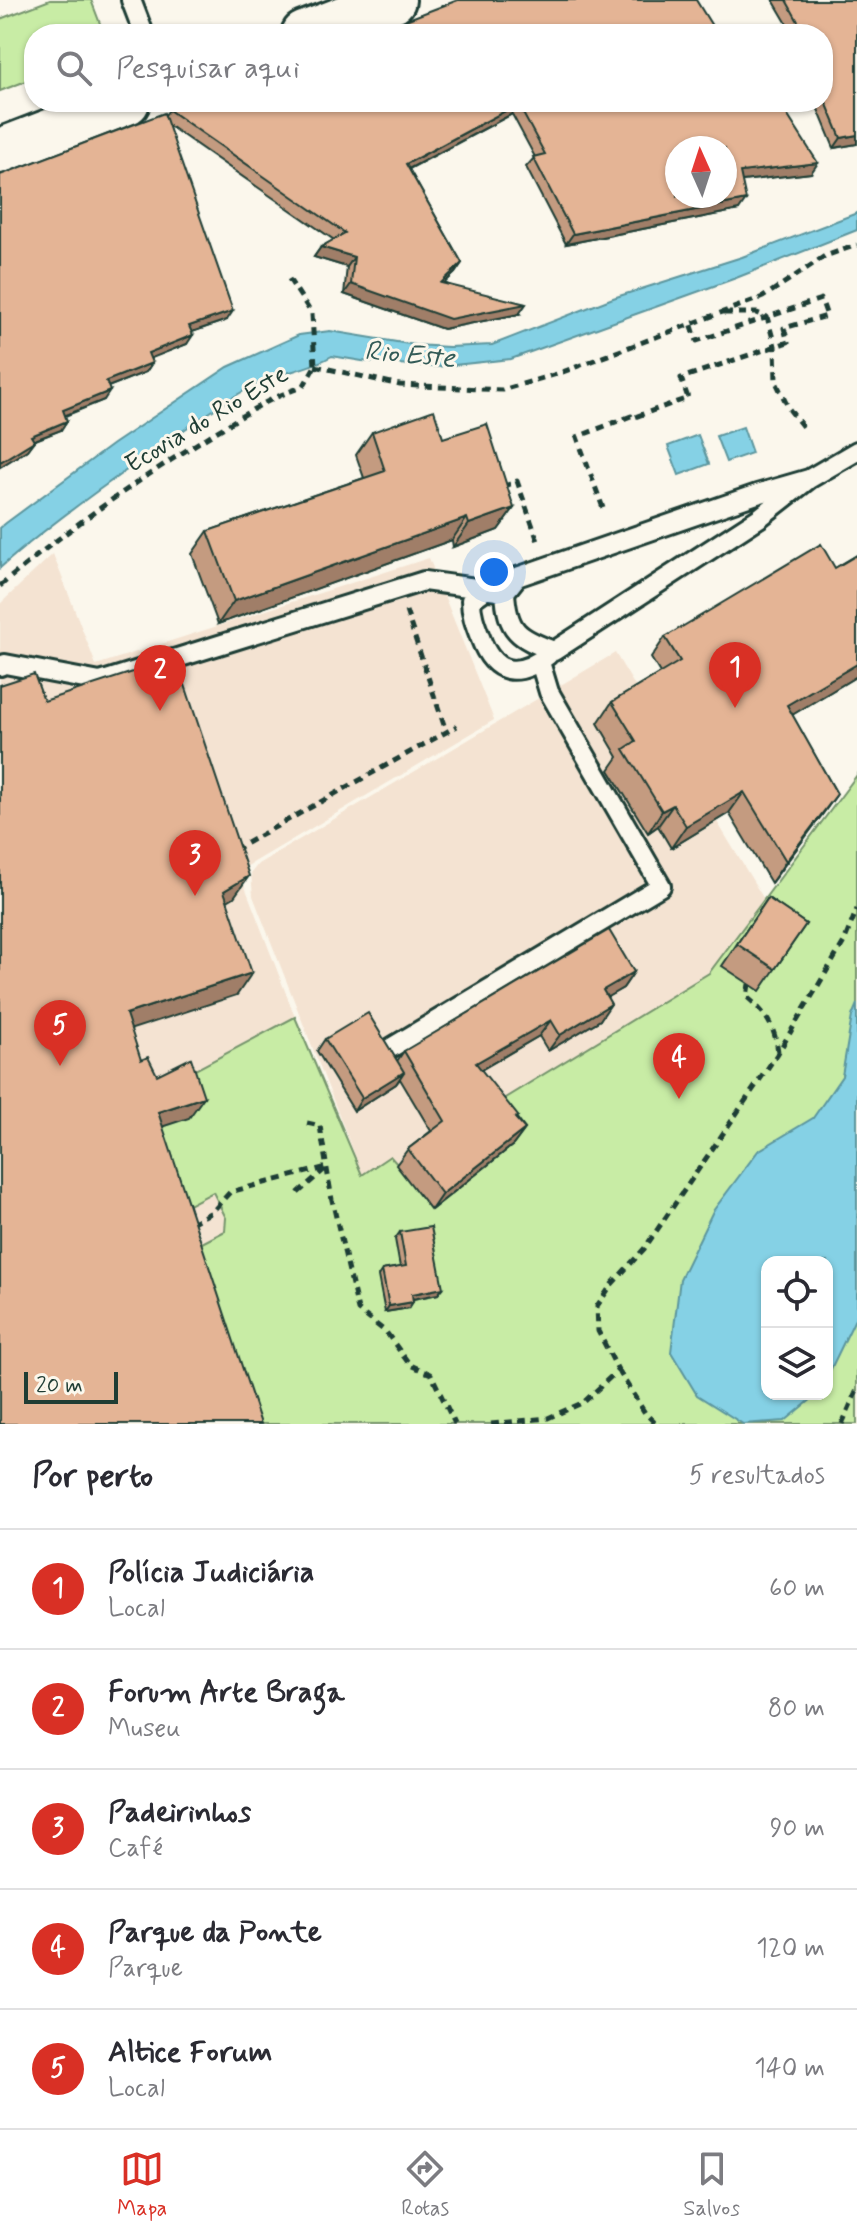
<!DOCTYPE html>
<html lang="pt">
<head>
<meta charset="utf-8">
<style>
	:root { --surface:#fff; --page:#f2f2f3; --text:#2b2b33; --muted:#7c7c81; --line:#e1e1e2; --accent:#d93025 }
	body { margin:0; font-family:Mynerve,sans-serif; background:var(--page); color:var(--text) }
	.controls { position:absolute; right:24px; bottom:24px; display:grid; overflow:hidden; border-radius:16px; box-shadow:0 2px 6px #0004 }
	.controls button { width:72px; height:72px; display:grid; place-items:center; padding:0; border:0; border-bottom:2px solid var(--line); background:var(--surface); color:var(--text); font:40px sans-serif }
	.compass { position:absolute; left:665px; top:136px; width:72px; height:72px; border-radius:50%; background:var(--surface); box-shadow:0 2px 6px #0004; rotate:357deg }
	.scale { position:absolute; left:24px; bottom:20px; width:94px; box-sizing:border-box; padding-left:8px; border:4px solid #1f3d34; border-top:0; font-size:22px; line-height:28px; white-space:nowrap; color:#1f3d34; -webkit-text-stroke:6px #fbf7ec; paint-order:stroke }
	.you { position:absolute; left:494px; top:572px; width:28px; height:28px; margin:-20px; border:6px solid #fff; border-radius:50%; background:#1a73e8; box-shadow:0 0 0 12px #1a73e833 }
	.badge { display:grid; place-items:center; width:52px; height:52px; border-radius:50%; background:var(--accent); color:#fff; font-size:26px; font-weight:700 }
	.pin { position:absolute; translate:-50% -66px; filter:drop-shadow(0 2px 4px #0008) }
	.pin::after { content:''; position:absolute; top:42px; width:28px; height:24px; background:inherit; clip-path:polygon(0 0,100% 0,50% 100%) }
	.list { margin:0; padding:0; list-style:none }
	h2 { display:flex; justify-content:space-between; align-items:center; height:104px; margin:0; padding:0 32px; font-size:34px }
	h2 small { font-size:26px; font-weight:400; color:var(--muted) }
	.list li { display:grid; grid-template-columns:52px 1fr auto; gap:24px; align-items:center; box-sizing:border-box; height:120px; padding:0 32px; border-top:2px solid var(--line) }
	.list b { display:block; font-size:30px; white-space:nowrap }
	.list p { margin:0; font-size:26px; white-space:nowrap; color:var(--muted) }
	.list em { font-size:26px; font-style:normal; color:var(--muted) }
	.icon { flex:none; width:44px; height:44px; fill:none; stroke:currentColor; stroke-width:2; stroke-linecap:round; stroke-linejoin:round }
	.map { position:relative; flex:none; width:857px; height:1424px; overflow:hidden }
	.search { position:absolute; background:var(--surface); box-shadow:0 2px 6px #0004; left:24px; right:24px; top:24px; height:88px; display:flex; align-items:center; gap:20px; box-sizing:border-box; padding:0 28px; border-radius:32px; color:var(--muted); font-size:30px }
	.sheet { height:704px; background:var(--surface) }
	nav { display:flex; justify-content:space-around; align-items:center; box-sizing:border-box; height:112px; border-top:2px solid var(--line); background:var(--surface); font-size:22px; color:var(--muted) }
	nav a { display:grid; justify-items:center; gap:4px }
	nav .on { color:var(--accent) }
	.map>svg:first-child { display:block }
	.built { fill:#f4e3d2 }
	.green { fill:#c8eca5; stroke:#74946c; stroke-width:2; fill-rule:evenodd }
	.water { fill:#85d1e5; stroke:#5c969e; stroke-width:2 }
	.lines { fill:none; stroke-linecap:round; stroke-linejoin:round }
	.service-casing { stroke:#1f3d34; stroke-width:24 }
	.secondary-casing { stroke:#1f3d34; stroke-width:50 }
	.path { stroke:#1f3d34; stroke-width:5; stroke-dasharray:8 6; stroke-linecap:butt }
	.service { stroke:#fbf7ec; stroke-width:18 }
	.secondary { stroke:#fbf7ec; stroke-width:44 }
	.wall { fill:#c49b80; stroke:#1f3d34; stroke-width:2 }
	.shaded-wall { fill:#a07e68; stroke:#1f3d34; stroke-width:2 }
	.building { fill:#e4b495; stroke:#1f3d34; stroke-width:2; fill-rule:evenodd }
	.labels { text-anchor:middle; stroke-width:6; stroke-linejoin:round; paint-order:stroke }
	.street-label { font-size:26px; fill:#1f3d34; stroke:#fbf7ec }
	.water-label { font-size:28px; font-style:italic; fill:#335b57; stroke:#fbf7ec }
</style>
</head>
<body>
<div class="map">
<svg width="857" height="1424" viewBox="0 0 857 1424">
	<rect width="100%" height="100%" fill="#fbf7ec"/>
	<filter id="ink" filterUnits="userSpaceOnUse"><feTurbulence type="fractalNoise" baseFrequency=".0125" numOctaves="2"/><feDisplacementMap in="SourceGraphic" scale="16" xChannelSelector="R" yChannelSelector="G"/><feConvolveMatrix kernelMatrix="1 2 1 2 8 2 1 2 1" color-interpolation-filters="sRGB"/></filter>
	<g filter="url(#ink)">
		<path class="built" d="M53 554 96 665 429 558 494 720 239 871 295 1017 176 1080 213 1192 226 1218 225 1230 0 1424V604Z
			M615 653 765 901 709 973 396 1165 390 1156 363 1176 253 896 251 873 258 864Z"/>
		<path class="green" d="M50 0H91L104 34H34V78L0 91V19Z
			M857 775V1424H238L173 1258 225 1231 226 1218 213 1192 162 1219 144 1101 176 1080 295 1017 362 1175 390 1156 397 1164 709 973ZM767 1262H827V1394H767Z"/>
		<path class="water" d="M857 213V230L736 278 511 359 435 367 362 361 332 356C306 371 274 373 247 389 210 410 176 436 141 460 92 494 45 528 0 568V528L6 523 113 444 228 367 299 335 330 331 415 345 449 347 492 345 613 298 742 257Z
			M743 427 752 453 726 462 716 436Z
			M698 435 709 464 679 475 668 446Z
			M857 1004V1315L827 1377V1262H767V1394H818L785 1421 743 1424 697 1395 671 1352 680 1279 713 1211 758 1151 813 1118 842 1076 852 1016Z"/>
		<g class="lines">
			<g class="service-casing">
				<path id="service" d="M131 0 144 34
					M809 479 757 494 517 577 505 592C507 631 518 638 554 651L759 518 809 479 857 451
					M488 588 471 600C471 614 475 624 480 637 494 676 518 678 548 655
					M0 666 5 664 100 682 424 581 505 592
					M389 1049 661 886 549 692 540 662"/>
			</g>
			<g class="secondary-casing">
				<path id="secondary" d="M304 34 393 0
					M0 151 127 102"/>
			</g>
			<path class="path" d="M289 279 312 314 315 366
				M724 313H757L767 317 775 346 776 382 789 409 806 431
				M315 366 400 385 502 390 560 373 763 297 825 256 857 245
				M503 487 517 481 539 544
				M603 508 577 437 631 416 632 418 688 398 681 378 788 342 784 328 827 316 821 299 697 341 691 323
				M0 586C66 530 137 480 211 435 241 417 269 397 303 387L315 366
				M406 611 446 731
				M234 850 457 726
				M749 984 747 997C766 1013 775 1027 778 1052
				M307 1123 320 1126 332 1200 358 1310 386 1332 410 1365 431 1374 455 1424
				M298 1193 326 1168
				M191 1223 212 1212 230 1192 327 1167
				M618 1370 645 1413 656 1424
				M491 1424 548 1418 584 1402 618 1370 598 1331 597 1306 612 1284 644 1249 778 1053 844 942 857 909
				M842 1424 857 1390"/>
			<use href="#service" class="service"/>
			<use href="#secondary" class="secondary"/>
		</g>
		<path class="wall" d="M773 0H857V144L834 148 815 102H823V34H793Z
			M190 102H779L811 173 742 181 739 210 566 244 526 167 535 157 512 114 409 169 462 263 455 273 444 283 519 314 443 329 344 294 347 267 314 257 321 247 334 240 168 125 227 320 192 332 187 344 150 358 152 363 146 372 108 387 104 400 65 416 61 430 33 441 27 450 0 467V175L165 115 169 110Z
			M372 432 443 438 514 508 498 530 453 547 452 540 218 624 192 554 208 531 364 478 356 455Z
			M857 555V676L792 715 837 794 822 815 771 883 729 813 671 848 658 826 648 833 609 770 618 757 598 723 612 702 660 673 651 658 665 637 835 568Z
			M768 898 806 924 760 991 722 966Z
			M634 972 623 988 607 997 600 1020 548 1051 539 1036 481 1070 525 1129 513 1145 431 1210 396 1165 408 1149 431 1131 400 1079 396 1084 354 1111 317 1051 325 1039 397 1061 404 1051Z
			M400 1232 443 1288 438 1294 413 1299 409 1308 385 1312 378 1276 382 1270 400 1267 395 1239Z"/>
		<path class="shaded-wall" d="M518 104 512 114 399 174 406 164Z
			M857 135V144L834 148 841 138Z
			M818 163 811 173 733 182 740 172Z
			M746 200 739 210 566 244 573 234Z
			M321 247 354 257 347 267 314 257Z
			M462 263 455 273 434 293 441 283Z
			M351 284 526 304 519 314 443 329 344 294Z
			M233 311 227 320 183 335 189 326Z
			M193 335 187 344 142 362 148 353Z
			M152 363 146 372 100 390 106 381Z
			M110 391 104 400 56 419 63 410Z
			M67 421 61 430 24 444 31 436Z
			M34 441 27 450 0 467V462Z
			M514 508 498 530 453 547 469 524Z
			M467 518 452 540 218 624 234 601Z
			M857 664V676L772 727 787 705Z
			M744 792 729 813 671 848 686 826Z
			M837 794 822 815 771 883 786 861Z
			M673 805 658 826 648 833 662 811Z
			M249 876 234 897 209 912 224 891Z
			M634 972 623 988 592 1006 603 990Z
			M252 973 237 995 111 1036 126 1014Z
			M611 1004 600 1020 548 1051 560 1035Z
			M551 1020 539 1036 465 1079 476 1063Z
			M404 1072 396 1084 354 1111 362 1098Z
			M204 1097 189 1118 143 1133 158 1112Z
			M525 1129 513 1145 431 1210 442 1194Z
			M443 1288 438 1294 407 1300 412 1294Z
			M413 1302 409 1308 385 1312 389 1306Z"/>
		<path class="building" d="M458 0H696L717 34H369Z
			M786 0H857V135L841 138 823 95V76L828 75 823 66V34H805Z
			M190 102H779L818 163 740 172 746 200 573 234 533 157 545 154 518 104 406 164 462 263 441 283 526 304 450 319 351 284 354 257 321 247 345 233 169 110ZM677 148H725V196H677Z
			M164 113 233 311 189 326 193 335 148 353 152 363 106 381 110 391 63 410 67 421 31 436 34 441 0 462V175Z
			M434 410 443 438 487 424 514 508 469 524 467 518 234 601 208 531 385 471 372 432Z
			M821 544 835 568 857 555V664L787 705 837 794 786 861 744 792 686 826 673 805 662 811 624 749 636 741 612 702 680 661 665 637Z
			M176 658 249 876 224 891 252 973 126 1014 141 1060 148 1057 157 1075 191 1058 204 1097 158 1112 261 1424H0V685L34 674 44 701Z
			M768 898 806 924 775 969 737 944Z
			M609 930 634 972 603 990 611 1004 560 1035 551 1020 476 1063 518 1116 515 1118 525 1129 442 1194 408 1149 445 1121 404 1051Z
			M368 1013 404 1072 362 1098 325 1039Z
			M431 1227 443 1288 412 1294 413 1302 389 1306 382 1270 406 1266 400 1232Z"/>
	</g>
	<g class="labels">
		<g class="street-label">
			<text transform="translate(206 418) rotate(-31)" y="9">Ecovia do Rio Este</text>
		</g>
		<g class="water-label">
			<text transform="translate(410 353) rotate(5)" y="10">Rio Este</text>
		</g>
	</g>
</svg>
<div class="controls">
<button><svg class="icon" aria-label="locate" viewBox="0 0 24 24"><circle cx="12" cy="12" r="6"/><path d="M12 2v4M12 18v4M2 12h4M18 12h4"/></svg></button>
<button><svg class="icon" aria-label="layers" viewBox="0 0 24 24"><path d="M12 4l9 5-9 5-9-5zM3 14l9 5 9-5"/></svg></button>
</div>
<svg class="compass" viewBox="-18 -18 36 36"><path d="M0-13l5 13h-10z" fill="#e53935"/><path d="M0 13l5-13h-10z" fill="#7c7c81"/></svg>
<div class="scale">20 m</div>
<div class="you"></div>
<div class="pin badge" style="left:735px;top:708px">1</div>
<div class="pin badge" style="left:160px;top:711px">2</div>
<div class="pin badge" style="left:195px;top:896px">3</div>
<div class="pin badge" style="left:679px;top:1099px">4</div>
<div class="pin badge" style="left:60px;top:1066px">5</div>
<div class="search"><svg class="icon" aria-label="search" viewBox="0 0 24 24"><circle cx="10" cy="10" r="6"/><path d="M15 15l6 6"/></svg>Pesquisar aqui</div>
</div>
<section class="sheet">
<h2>Por perto<small>5 resultados</small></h2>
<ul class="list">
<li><span class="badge">1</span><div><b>Polícia Judiciária</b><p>Local</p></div><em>60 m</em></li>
<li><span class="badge">2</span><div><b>Forum Arte Braga</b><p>Museu</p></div><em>80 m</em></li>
<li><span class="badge">3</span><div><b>Padeirinhos</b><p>Café</p></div><em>90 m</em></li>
<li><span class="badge">4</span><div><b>Parque da Ponte</b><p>Parque</p></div><em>120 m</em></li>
<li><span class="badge">5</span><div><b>Altice Forum</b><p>Local</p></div><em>140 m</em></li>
</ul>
</section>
<nav>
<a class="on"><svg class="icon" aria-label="map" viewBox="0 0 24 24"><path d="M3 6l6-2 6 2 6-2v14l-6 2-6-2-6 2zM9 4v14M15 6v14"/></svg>Mapa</a>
<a><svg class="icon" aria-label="directions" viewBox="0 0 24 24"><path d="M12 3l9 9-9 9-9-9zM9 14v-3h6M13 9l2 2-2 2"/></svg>Rotas</a>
<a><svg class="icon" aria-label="saved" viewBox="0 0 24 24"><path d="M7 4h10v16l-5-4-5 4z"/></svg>Salvos</a>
</nav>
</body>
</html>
